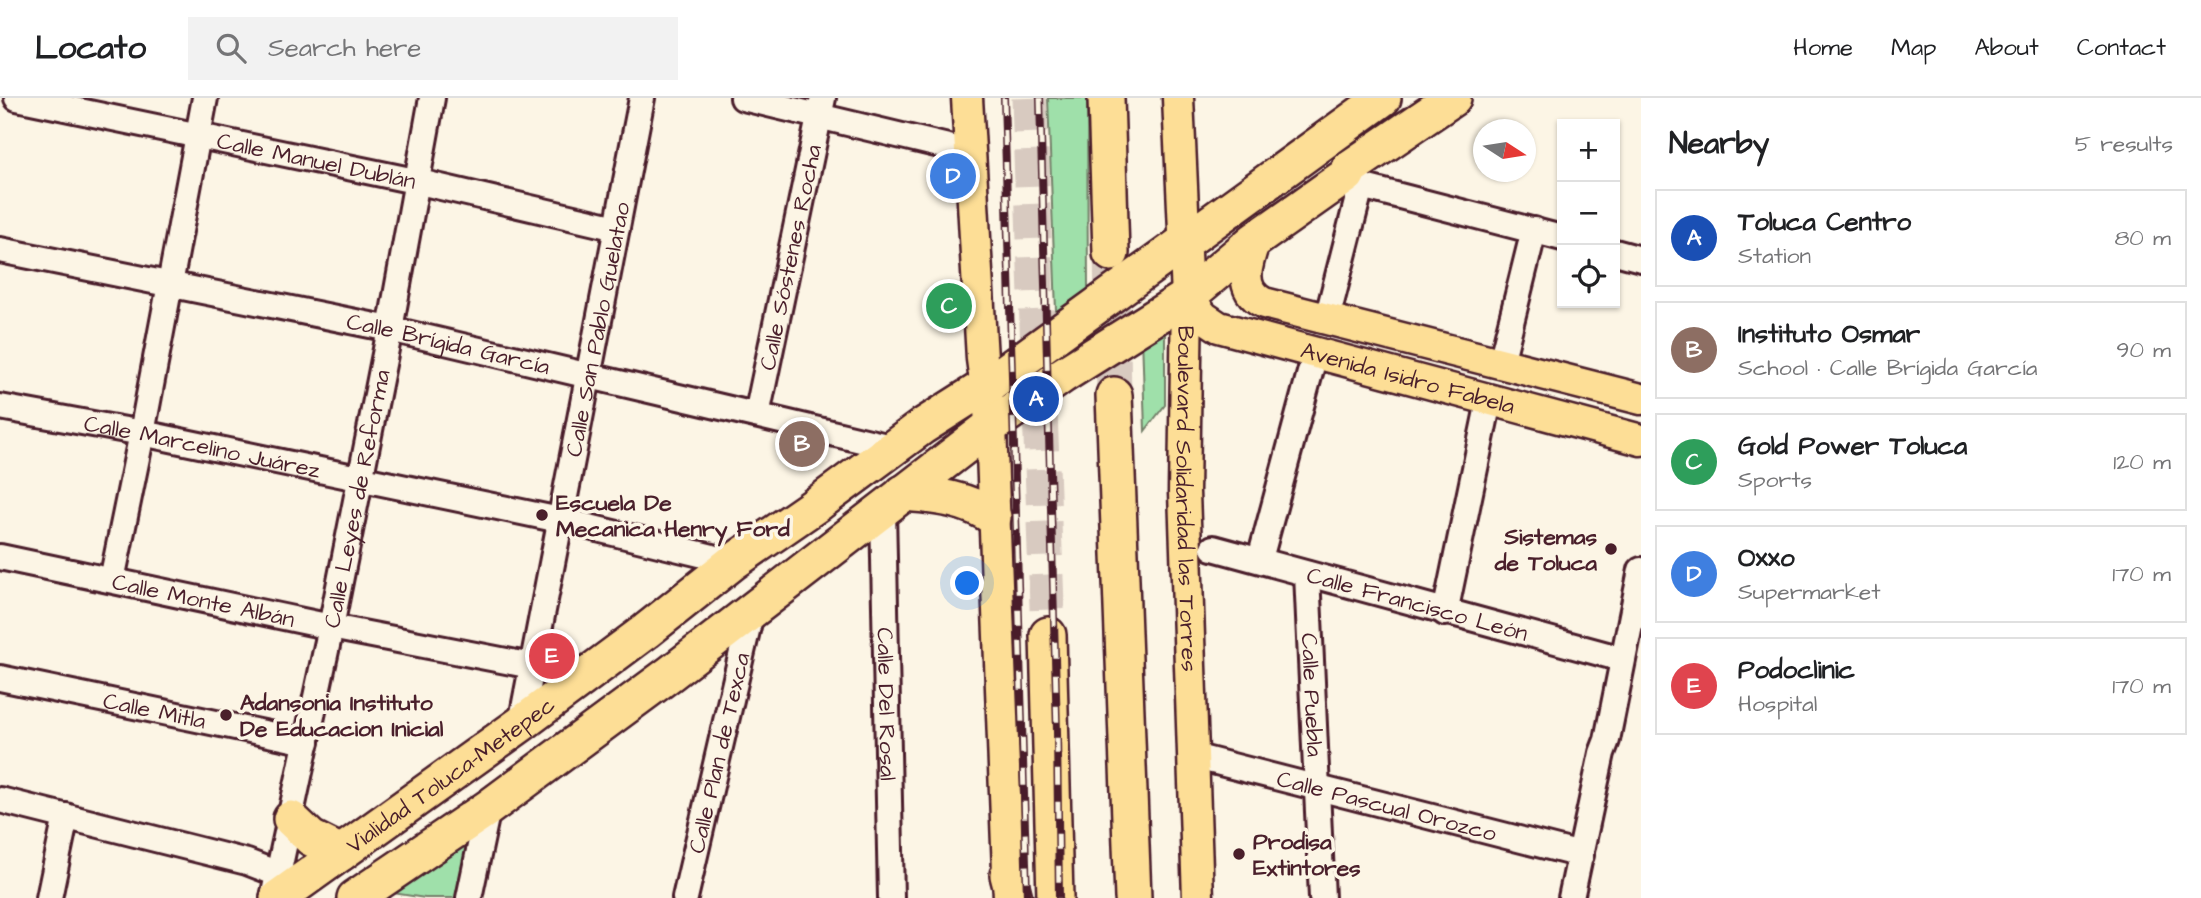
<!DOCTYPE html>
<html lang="en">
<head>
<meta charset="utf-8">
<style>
	:root { --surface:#fff; --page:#f2f2f2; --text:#202124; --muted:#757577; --line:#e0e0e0; --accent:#4a1f2b }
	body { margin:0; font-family:"Architects Daughter",sans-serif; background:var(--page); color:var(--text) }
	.controls { position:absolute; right:21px; top:21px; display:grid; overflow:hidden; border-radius:0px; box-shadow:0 2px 5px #0004 }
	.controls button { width:63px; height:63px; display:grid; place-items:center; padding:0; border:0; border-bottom:2px solid var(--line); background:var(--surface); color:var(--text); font:35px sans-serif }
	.compass { position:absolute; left:1473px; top:21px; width:63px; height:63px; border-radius:50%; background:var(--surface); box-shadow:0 2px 5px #0004; rotate:102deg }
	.you { position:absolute; left:968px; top:486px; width:24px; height:24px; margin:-18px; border:5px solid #fff; border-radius:50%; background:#1a73e8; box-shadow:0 0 0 10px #1a73e833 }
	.badge { display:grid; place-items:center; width:46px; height:46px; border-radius:50%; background:var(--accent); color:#fff; font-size:23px; font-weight:700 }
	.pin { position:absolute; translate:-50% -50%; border:4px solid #fff; box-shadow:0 2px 7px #0006 }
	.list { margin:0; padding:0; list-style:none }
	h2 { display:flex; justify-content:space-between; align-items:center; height:91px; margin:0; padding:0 28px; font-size:30px }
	h2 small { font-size:23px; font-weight:400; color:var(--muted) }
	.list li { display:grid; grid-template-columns:46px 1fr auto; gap:21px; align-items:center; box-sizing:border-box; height:98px; margin:0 14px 14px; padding:0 14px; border:2px solid var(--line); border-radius:0px }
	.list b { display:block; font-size:26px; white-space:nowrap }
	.list p { margin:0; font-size:23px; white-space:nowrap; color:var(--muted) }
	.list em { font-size:23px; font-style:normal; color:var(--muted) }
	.icon { flex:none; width:38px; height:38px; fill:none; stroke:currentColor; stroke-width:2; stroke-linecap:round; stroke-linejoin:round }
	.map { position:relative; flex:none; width:1641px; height:800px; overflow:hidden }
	header { display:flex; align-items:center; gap:42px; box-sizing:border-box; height:98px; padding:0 35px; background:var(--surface); border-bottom:2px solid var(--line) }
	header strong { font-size:33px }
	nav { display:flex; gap:38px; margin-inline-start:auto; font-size:24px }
	.search { width:490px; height:63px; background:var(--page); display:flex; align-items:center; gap:18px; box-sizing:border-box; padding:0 24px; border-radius:0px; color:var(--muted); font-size:26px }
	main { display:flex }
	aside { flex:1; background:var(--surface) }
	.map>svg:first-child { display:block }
	.green { fill:#9fe0aa; stroke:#74806a; stroke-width:2 }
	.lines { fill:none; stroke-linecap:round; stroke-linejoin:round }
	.highway-tunnel { stroke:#d8cac0; stroke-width:35; stroke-dasharray:35 18; stroke-linecap:butt }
	.minor-casing { stroke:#4a1f2b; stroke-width:30 }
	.major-casing { stroke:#4a1f2b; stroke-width:35 }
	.highway-casing { stroke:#4a1f2b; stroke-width:40 }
	.minor { stroke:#fcf5e5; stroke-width:24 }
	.major { stroke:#fdde96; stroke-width:30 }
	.highway { stroke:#fdde96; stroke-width:35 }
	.rail-casing { stroke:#4a1f2b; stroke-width:8 }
	.rail { stroke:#fcf5e5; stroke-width:5; stroke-dasharray:16; stroke-linecap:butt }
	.poi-dot { fill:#4a1f2b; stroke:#fcf5e5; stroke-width:2.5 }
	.labels { text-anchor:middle; stroke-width:7; stroke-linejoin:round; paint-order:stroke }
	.street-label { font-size:23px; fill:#4a1f2b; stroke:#fcf5e5 }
	.poi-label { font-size:23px; font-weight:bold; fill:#4a1f2b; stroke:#fcf5e5; text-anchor:start }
</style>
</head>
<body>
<header>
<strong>Locato</strong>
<div class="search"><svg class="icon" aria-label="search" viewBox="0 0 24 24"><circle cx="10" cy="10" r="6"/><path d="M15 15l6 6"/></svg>Search here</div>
<nav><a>Home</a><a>Map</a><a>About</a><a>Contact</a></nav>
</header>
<main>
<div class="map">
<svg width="1641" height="800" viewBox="0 0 1641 800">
	<rect width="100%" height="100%" fill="#fcf5e5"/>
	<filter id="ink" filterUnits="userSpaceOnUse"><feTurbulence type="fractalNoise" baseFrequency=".0143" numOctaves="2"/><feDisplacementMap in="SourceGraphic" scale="14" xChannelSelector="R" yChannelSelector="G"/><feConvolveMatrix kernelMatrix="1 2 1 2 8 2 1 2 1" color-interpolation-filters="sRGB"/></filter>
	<g filter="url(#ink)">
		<path class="green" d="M1048 0H1087L1088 192 1056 213Z
			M1165 232V307L1145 333 1142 237Z
			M474 736 459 800H425L386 794Z"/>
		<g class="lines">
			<path class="highway-tunnel" d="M1029 0 1048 537
				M1111 155 1114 297"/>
			<g class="minor-casing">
				<g id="minor">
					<path id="s1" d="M17 0 415 83 617 130"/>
					<path d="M743 0 969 54"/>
					<path id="s2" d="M0 152 390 231 895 350"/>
					<path d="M1615 154 1641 161"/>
					<path d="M1327 221 1361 88 1562 140"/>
					<path d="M1501 265 1534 132"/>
					<path id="s3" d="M0 309 142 335 560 422 733 464"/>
					<path id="s4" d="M757 317 823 0"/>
					<path id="s5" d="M883 412 891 800"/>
					<path id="s6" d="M1213 450 1622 561"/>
					<path id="s7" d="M0 459 331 529 532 568"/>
					<path d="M1260 461 1315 256"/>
					<path id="s8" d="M1307 476 1322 800"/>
					<path d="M112 482 142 335 205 0"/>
					<path d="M1445 515 1489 303"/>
					<path id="s9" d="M0 580 307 644"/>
					<path id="s10" d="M521 626 642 0"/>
					<path id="s11" d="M1193 658 1581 757"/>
					<path d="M0 702 247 764 278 776 290 787"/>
					<path d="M49 800 66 718"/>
					<path id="s12" d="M273 800 331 529 390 231 432 0"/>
					<path d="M469 800 488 710"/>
					<path id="s13" d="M685 800 752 511"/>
					<path d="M1571 800 1602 655 1607 642 1641 472"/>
				</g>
			</g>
			<g class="major-casing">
				<g id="major">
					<path d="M967 0 982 261 991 328 1009 800"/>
					<path id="s14" d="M1178 0 1187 199 1184 394 1198 800"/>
					<path d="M1255 142C1247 165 1237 191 1264 205L1641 301"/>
					<path id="s15" d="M1187 199 1204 219 1219 229 1641 342"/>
				</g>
			</g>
			<g class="highway-casing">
				<g id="highway">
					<path d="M1106 0 1111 155"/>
					<path d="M1114 297 1133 800"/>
					<path d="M903 395C935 398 966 400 993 419"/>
					<path d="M1048 537 1055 800"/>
					<path d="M291 721 311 740 341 755"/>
					<path d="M1008 777 1014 800"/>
					<path id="s16" d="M278 800 521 626 646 533 733 464 820 404 923 328 986 288 1383 0"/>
					<path d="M355 800 488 710 671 575 991 328 1063 277 1187 199 1255 142 1347 77 1350 70 1453 0"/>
				</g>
			</g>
			<use href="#minor" class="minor"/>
			<use href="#major" class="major"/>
			<use href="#highway" class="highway"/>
			<g class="rail-casing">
				<path id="rail" d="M1004 0 1027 800
					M1040 0 1057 634 1059 800"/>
			</g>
			<use href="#rail" class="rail"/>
		</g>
	</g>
	<g class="poi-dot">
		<circle cx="542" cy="417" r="7"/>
		<circle cx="1611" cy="451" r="7"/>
		<circle cx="226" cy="617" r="7"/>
		<circle cx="1239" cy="756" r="7"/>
	</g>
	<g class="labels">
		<g class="street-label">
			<text dy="8" stroke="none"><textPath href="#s1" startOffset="306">Calle Manuel Dublán</textPath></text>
			<text dy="8" stroke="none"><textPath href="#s4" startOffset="161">Calle Sóstenes Rocha</textPath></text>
			<text dy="8" stroke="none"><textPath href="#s10" startOffset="402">Calle San Pablo Guelatao</textPath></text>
			<text dy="8" stroke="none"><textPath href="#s2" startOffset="458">Calle Brígida García</textPath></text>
			<text dy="8" stroke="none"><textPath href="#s15" startOffset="240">Avenida Isidro Fabela</textPath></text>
			<text dy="8" stroke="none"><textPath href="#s3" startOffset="206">Calle Marcelino Juárez</textPath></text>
			<text dy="8" stroke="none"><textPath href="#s14" startOffset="401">Boulevard Solidaridad las Torres</textPath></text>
			<text dy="8" stroke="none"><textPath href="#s12" startOffset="408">Calle Leyes de Reforma</textPath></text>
			<text dy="8" stroke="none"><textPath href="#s7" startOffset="208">Calle Monte Albán</textPath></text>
			<text dy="8" stroke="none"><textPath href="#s6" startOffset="212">Calle Francisco León</textPath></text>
			<text dy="8" stroke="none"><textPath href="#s8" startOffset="121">Calle Puebla</textPath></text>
			<text dy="8" stroke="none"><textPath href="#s5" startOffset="194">Calle Del Rosal</textPath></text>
			<text dy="8" stroke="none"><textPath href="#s9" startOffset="158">Calle Mitla</textPath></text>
			<text dy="8" stroke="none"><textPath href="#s13" startOffset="149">Calle Plan de Texca</textPath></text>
			<text dy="8" stroke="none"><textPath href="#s16" startOffset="212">Vialidad Toluca-Metepec</textPath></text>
			<text dy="8" stroke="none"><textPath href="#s11" startOffset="200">Calle Pascual Orozco</textPath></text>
		</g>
		<g class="poi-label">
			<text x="556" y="412">Escuela De<tspan x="556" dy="26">Mecanica Henry Ford</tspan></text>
			<text x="1597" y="446" text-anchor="end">Sistemas<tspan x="1597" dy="26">de Toluca</tspan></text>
			<text x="240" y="612">Adansonia Instituto<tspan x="240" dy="26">De Educacion Inicial</tspan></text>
			<text x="1253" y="751">Prodisa<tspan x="1253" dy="26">Extintores</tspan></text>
		</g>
	</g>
</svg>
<div class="controls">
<button>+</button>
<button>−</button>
<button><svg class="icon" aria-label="locate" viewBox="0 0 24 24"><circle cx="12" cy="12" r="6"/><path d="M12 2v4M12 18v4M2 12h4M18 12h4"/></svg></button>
</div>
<svg class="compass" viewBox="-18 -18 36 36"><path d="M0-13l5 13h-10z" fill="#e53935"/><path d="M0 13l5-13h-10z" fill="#757577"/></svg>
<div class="you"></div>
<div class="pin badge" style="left:1036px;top:301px;background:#1a4fb4">A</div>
<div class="pin badge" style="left:802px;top:346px;background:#8d6e63">B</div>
<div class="pin badge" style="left:949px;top:208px;background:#2e9e5b">C</div>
<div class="pin badge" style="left:953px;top:78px;background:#3f7fe0">D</div>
<div class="pin badge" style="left:552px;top:558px;background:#e0444e">E</div>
</div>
<aside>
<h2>Nearby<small>5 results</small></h2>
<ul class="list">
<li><span class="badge" style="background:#1a4fb4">A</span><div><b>Toluca Centro</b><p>Station</p></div><em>80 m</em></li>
<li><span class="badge" style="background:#8d6e63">B</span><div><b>Instituto Osmar</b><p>School · Calle Brígida García</p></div><em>90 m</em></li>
<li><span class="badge" style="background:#2e9e5b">C</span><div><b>Gold Power Toluca</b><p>Sports</p></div><em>120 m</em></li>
<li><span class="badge" style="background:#3f7fe0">D</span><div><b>Oxxo</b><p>Supermarket</p></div><em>170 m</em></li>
<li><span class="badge" style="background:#e0444e">E</span><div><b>Podoclinic</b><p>Hospital</p></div><em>170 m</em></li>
</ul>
</aside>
</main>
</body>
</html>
